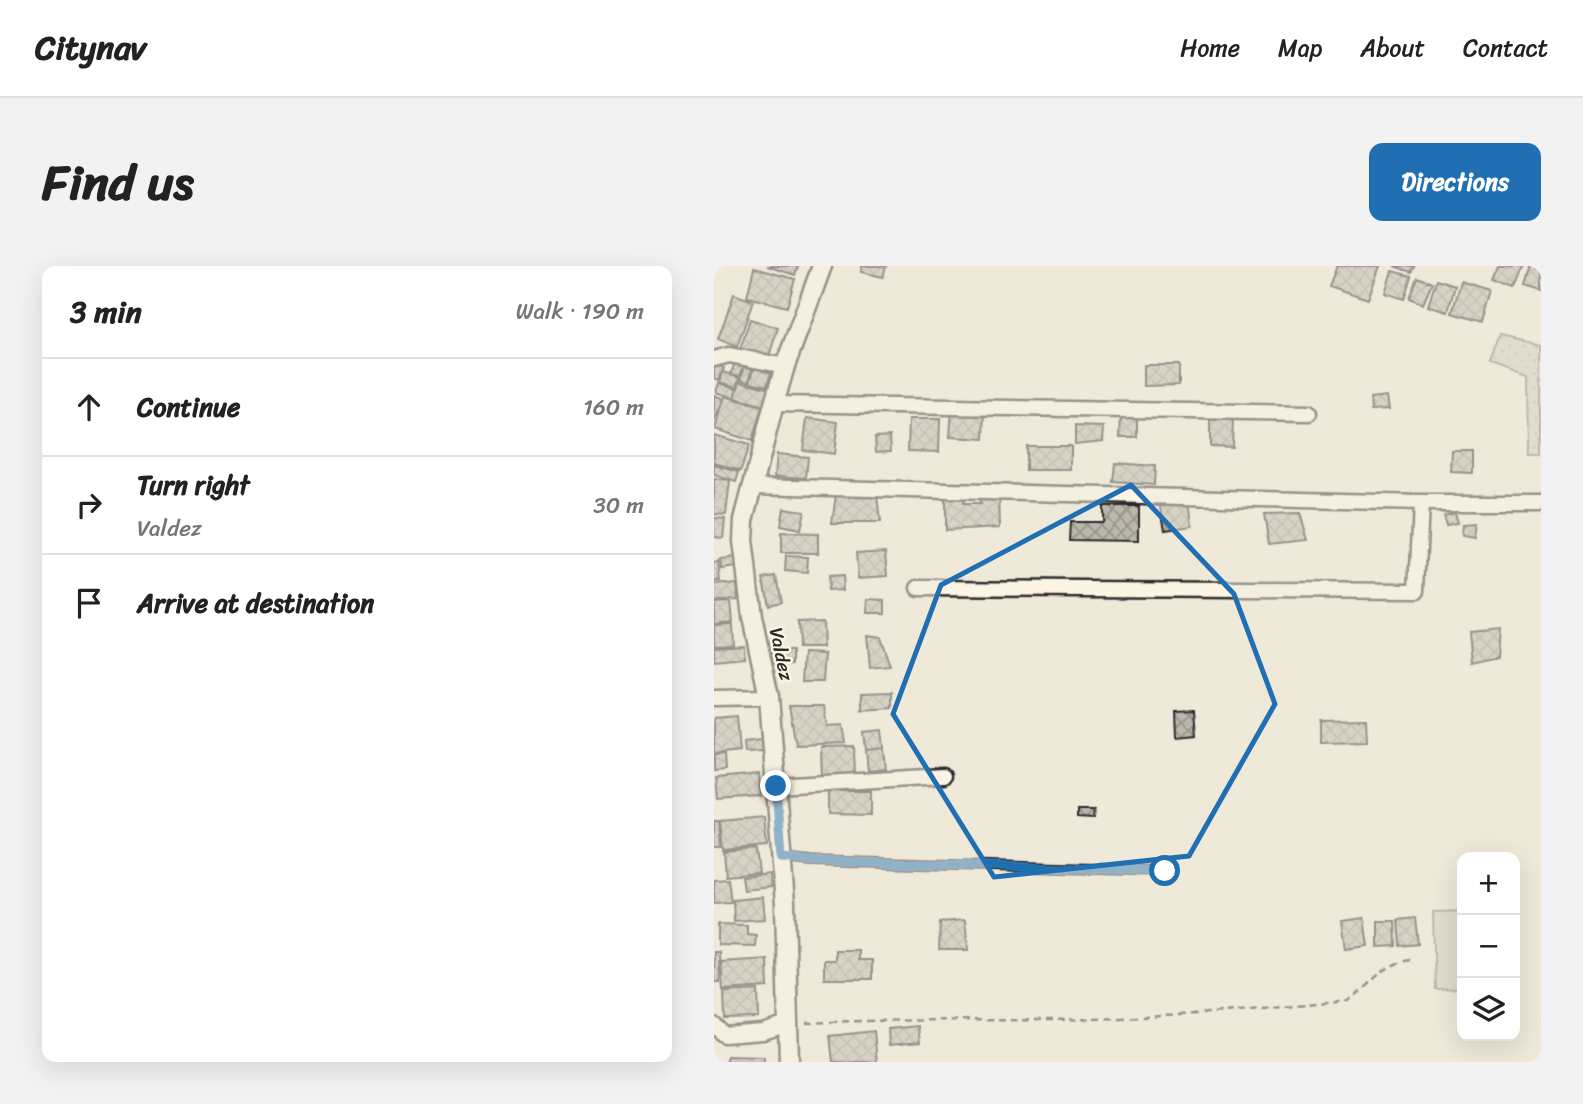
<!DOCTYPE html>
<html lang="en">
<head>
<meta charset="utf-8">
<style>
	:root { --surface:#fff; --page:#f2f2f2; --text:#222; --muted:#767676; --line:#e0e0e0; --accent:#1f6fb2 }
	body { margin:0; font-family:Sriracha,sans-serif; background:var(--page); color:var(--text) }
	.controls { position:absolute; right:21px; bottom:21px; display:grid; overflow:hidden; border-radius:14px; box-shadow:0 7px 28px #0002 }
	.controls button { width:63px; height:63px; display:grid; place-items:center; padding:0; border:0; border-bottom:2px solid var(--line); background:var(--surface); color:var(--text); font:35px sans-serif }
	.stop { position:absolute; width:21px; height:21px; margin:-16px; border:5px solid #1f6fb2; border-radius:50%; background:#fff }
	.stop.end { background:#1f6fb2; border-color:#fff; box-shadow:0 2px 7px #0008 }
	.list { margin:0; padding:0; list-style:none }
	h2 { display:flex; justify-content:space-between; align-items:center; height:91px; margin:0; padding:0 28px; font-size:30px }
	h2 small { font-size:23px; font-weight:400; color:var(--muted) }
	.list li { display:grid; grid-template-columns:46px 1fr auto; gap:21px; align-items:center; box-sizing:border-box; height:98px; padding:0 28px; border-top:2px solid var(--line) }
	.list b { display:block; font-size:26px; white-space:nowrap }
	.list p { margin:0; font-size:23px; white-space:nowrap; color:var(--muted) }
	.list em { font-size:23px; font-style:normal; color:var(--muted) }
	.icon { flex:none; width:38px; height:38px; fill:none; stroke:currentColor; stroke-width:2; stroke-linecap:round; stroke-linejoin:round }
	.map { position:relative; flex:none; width:827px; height:796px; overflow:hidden; border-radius:14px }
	header { display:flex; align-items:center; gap:42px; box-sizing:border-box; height:98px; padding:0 35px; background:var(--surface); border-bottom:2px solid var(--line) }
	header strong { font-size:33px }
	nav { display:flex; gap:38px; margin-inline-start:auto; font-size:24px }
	.intro { display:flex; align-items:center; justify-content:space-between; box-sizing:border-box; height:168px; padding:0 42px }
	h1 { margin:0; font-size:49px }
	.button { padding:18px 32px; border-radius:14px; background:var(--accent); color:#fff; font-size:24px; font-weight:700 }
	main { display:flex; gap:42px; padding:0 42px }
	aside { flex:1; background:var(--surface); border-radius:14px; box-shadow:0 7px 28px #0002 }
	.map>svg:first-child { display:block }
	.grass { fill:url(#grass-dots); stroke:#7e7c76; stroke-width:2 }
	.pitch { fill:#d2cdc0; stroke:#7e7c76; stroke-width:2 }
	.building { fill:url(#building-cross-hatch); stroke:#2b2b2b; stroke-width:2 }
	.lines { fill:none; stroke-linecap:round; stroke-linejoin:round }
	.service-casing { stroke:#2b2b2b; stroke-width:12 }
	.minor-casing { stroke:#2b2b2b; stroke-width:19 }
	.tertiary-casing { stroke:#2b2b2b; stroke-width:23 }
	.path { stroke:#2b2b2b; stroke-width:2.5; stroke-dasharray:7 5; stroke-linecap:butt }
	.service { stroke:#fcf5e5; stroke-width:7 }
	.minor { stroke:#fcf5e5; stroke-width:14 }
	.tertiary { stroke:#fcf5e5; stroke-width:18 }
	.route { stroke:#1f6fb2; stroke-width:9 }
	.marked { fill:none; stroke:#1f6fb2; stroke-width:5; stroke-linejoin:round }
	.labels { text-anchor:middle; stroke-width:5; stroke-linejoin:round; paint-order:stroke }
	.street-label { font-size:19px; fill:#2b2b2b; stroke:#fcf5e5 }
</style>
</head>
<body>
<header>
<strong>Citynav</strong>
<nav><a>Home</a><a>Map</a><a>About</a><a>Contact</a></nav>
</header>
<div class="intro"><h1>Find us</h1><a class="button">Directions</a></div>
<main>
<aside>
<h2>3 min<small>Walk · 190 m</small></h2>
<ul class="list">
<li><svg class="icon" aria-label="ahead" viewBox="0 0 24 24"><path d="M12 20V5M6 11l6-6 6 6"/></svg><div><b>Continue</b></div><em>160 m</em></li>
<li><svg class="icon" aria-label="right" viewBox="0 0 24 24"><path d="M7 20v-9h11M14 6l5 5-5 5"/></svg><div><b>Turn right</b><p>Valdez</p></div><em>30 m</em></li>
<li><svg class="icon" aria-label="arrive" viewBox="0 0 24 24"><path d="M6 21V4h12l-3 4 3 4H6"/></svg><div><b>Arrive at destination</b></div></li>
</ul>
</aside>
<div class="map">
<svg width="827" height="796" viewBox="0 0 827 796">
	<defs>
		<pattern id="grass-dots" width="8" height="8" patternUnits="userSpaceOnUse" patternTransform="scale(1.75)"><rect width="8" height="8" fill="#d2cdc0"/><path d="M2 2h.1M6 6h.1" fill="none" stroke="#b4b0a5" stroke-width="1.8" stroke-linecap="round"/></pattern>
		<pattern id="building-cross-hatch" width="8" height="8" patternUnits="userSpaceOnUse" patternTransform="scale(1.75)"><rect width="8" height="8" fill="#bcb7ac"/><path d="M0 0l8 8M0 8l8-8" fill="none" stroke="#99958c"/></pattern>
	</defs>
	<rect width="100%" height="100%" fill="#efe9da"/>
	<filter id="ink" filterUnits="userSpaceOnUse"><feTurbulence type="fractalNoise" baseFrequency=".0143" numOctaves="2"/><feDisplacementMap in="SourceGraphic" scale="14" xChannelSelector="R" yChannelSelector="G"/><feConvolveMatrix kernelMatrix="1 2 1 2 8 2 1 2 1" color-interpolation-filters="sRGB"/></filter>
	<g filter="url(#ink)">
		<path class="grass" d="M786 70 827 79V187H815L814 111 776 98Z"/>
		<path class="pitch" d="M748 645V722L721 723 719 646Z"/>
		<path class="building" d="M53 0H84L81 9Z
			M148 0H172L169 11 147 6Z
			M623 0H666L654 33 615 20Z
			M680 0H700L697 6Z
			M786 0H810L801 22 780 14Z
			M817 0H827V25L811 20Z
			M40 2 81 13 73 41 33 31Z
			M678 5 697 10 690 33 671 27Z
			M703 11 718 17 709 38 695 32Z
			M722 14 741 20 734 46 714 40Z
			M747 16 778 25 769 56 738 47Z
			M20 28 39 35 23 81 4 73Z
			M36 53 64 62 54 93 26 84Z
			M21 96 30 99 26 110 17 108Z
			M0 98 10 102 5 114 0 112Z
			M31 99 39 101 35 115 27 113Z
			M430 99H465V119L430 120Z
			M40 102 57 107 53 120 36 116Z
			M9 106 26 111 23 121 6 116Z
			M26 115 56 123 51 140 21 132Z
			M5 117 23 122 20 132 2 126Z
			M0 129 10 133 0 156Z
			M11 130 48 141 38 175 1 163Z
			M673 130 675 143 657 144 656 132Z
			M238 142 271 144 270 173 236 171Z
			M407 149H423V171H406Z
			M93 152 124 156 120 188 89 184Z
			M195 153H226L225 186 194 185Z
			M496 153H519L518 181 496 180Z
			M361 160 390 161 389 175 361 178Z
			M0 169 35 179 27 205 0 197Z
			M176 170 177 185 162 186 161 171Z
			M312 180H357V204H312Z
			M738 185H758V207L737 206Z
			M63 188 94 191 92 212 61 210Z
			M401 197 441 200 440 219 399 216Z
			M0 199 25 206 22 216 0 209Z
			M0 213 16 215 12 249 0 248Z
			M231 227H249V238H266V227L285 228 286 261 231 264Z
			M122 229H163L166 257H118Z
			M475 233 478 260 451 264 446 235Z
			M388 240H425V275L355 274 356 256H388Z
			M69 242 90 245 86 264 66 260Z
			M741 246 744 257 732 259 729 249Z
			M586 247 594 274 555 278 550 248Z
			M0 252 11 253 9 272 0 271Z
			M763 258 761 272 748 270 749 259Z
			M67 267 104 268V287H67Z
			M172 285 174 310 144 312 142 287Z
			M72 290 94 291 93 307 71 305Z
			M22 292 23 301 8 303 7 294Z
			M5 296 7 316H0V297Z
			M62 309 67 336 54 339 49 311Z
			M128 310 129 324 114 325 113 311Z
			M23 317 24 333 0 335V319Z
			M154 333 171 334V347H153Z
			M17 335 19 356 0 358V336Z
			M108 355 109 382H84L83 356Z
			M18 358 19 378 0 379V359Z
			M784 363 782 390 758 396 755 366Z
			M153 369 166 371 176 400 156 402Z
			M30 379 31 392 0 395V381Z
			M58 385H78V398L59 399Z
			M90 387 111 388 109 416H88Z
			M178 426V442L148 444V427Z
			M75 440H110L113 460 129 459 132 477 82 479Z
			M480 444 482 469 463 471 462 445Z
			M23 450 26 485 0 488V452Z
			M652 453 653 475 607 476V454Z
			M168 464 170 482 152 484 150 466Z
			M48 473 49 485 31 486 30 475Z
			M140 480 141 511 108 512 107 481Z
			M170 482 172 503 154 505 152 484Z
			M10 488 11 504 0 505V489Z
			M45 508 47 530 4 533 2 512Z
			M114 525H157V549L114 548Z
			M363 544H380L379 553 363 552Z
			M50 551 53 580 9 584 6 555Z
			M0 555H5L7 581H0Z
			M42 583 45 607 12 610 10 586Z
			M56 608 57 621 30 624 28 611Z
			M14 613 17 636 0 637V614Z
			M49 631 51 653 20 655 19 634Z
			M650 652 654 680 632 683 628 655Z
			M701 652 704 678 686 680 684 654Z
			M251 654 254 684H225L226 656Z
			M664 655H681L682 680 664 681Z
			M4 658 33 659V668L42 669 41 680 4 679Z
			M121 684H144V694H158V713H110V694H121Z
			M0 686H5L6 716H0Z
			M53 693 54 721 9 724 7 696Z
			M44 724 45 752 11 753 10 726Z
			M204 760 206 776 175 779 174 763Z
			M160 765 163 796H119L116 770Z
			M13 790 50 791V796H13Z"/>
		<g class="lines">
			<g class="service-casing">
				<path id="service" d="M68 592 97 595 451 605"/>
			</g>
			<g class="minor-casing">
				<path id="minor" d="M0 93 15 89 71 100
					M60 138 595 147
					M38 220 707 237H827
					M204 322 703 325 707 237
					M0 432 55 431
					M62 520 229 510
					M0 759 10 769 49 766 74 758"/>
			</g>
			<g class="tertiary-casing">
				<path id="tertiary" d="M75 796 71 638 55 431 38 351 29 275 30 254 60 138 71 100 108 0"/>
			</g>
			<path class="path" d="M92 757C172 753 251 755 331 754 433 753 534 745 634 735 658 719 666 699 696 694"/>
			<use href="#service" class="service"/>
			<use href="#minor" class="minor"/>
			<use href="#tertiary" class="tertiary"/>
		</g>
	</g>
	<g class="lines" filter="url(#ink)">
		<path class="route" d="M62 520 67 592 97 595 451 605"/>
	</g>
	<path d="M0 0H827V796H0ZM417 219 520 328 561 438 475 590 280 611 179 448 227 319Z" fill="#efe9da" fill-opacity=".55" fill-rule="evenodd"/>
	<path class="marked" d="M417 219 520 328 561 438 475 590 280 611 179 448 227 319Z"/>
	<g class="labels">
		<g class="street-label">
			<text transform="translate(68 388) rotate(78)" y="7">Valdez</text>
		</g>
	</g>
</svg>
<div class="controls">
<button>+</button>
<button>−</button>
<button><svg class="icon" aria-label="layers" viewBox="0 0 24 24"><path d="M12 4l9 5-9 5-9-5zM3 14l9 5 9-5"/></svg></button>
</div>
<div class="stop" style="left:451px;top:605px"></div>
<div class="stop end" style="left:62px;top:520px"></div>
</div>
</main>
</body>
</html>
